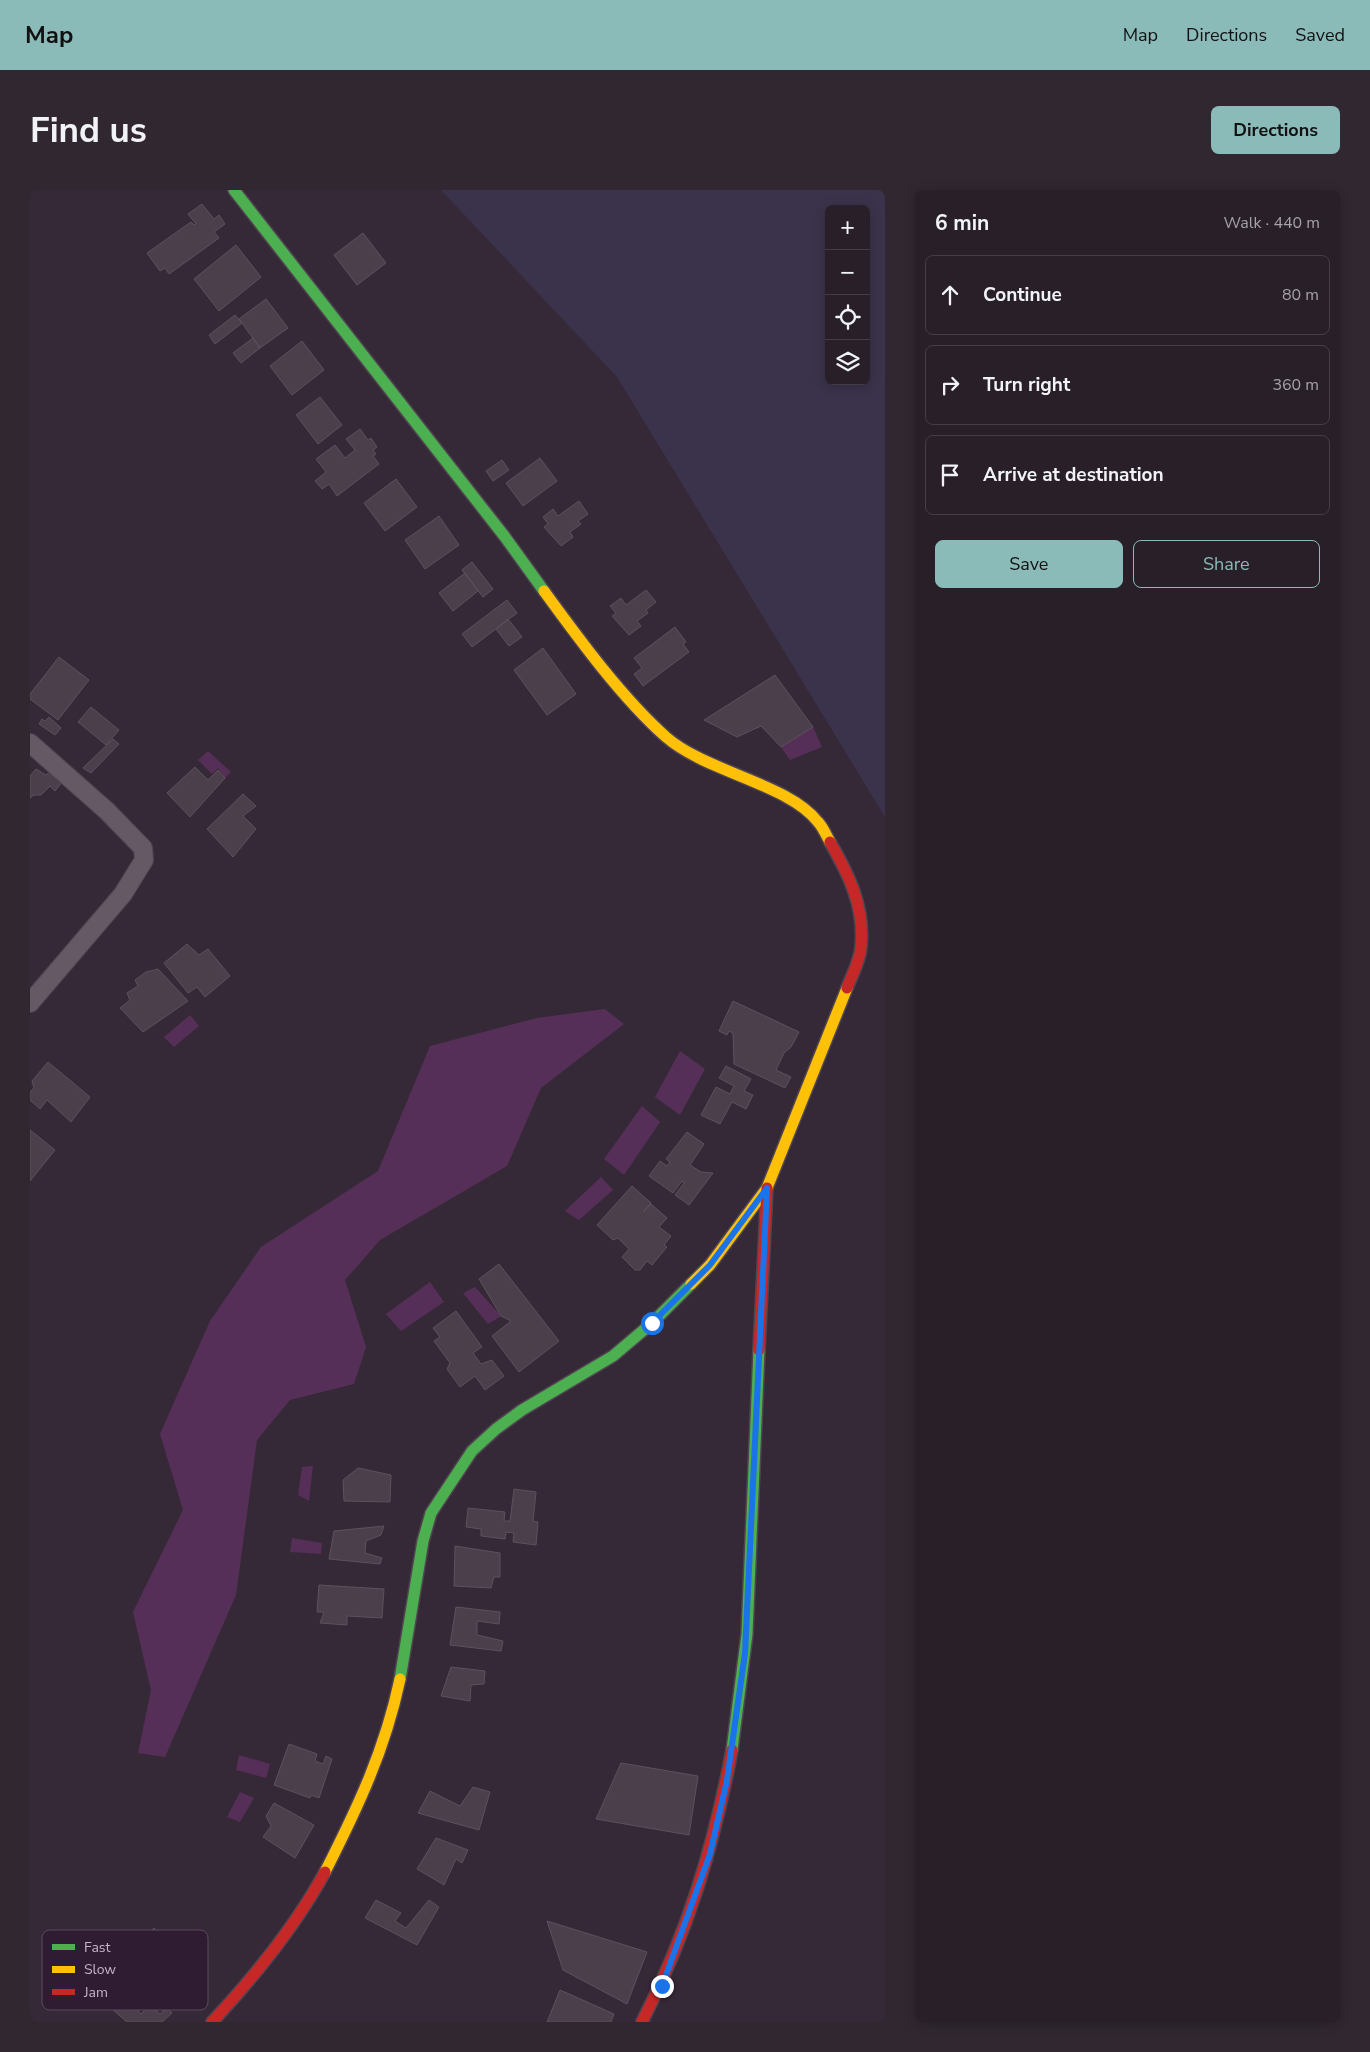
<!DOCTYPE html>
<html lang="en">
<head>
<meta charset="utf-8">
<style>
	:root { --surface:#281f29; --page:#302731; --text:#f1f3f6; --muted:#a5a2a8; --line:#443d46; --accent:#8bbbb9 }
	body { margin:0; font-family:"Nunito Sans",sans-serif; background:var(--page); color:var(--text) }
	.controls { position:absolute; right:15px; top:15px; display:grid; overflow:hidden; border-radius:8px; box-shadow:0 2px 12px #0003 }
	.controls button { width:45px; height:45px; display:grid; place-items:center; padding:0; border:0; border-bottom:1px solid var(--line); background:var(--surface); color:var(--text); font:25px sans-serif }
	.stop { position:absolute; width:15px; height:15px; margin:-11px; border:4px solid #1a73e8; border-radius:50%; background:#fff }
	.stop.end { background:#1a73e8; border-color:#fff; box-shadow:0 1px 5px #0008 }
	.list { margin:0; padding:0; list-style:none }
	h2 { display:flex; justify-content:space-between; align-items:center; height:65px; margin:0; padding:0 20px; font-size:21px }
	h2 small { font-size:16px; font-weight:400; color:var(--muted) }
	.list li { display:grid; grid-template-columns:32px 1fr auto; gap:15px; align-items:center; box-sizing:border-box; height:80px; margin:0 10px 10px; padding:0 10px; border:1px solid var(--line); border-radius:8px }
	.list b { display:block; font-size:19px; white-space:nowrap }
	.list em { font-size:16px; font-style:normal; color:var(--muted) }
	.actions { display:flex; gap:10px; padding:15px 20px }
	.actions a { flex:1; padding:11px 0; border:1px solid var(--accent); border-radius:8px; text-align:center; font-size:18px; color:var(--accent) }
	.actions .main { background:var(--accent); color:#111 }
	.icon { flex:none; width:28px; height:28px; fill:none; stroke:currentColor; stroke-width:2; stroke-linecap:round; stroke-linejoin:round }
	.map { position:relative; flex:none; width:855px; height:1832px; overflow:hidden; border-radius:8px }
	header { display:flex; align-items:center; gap:30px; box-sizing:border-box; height:70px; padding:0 25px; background:var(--accent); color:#111 }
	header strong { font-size:24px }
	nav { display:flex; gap:28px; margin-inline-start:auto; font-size:18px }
	.intro { display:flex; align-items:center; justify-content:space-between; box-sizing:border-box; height:120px; padding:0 30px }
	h1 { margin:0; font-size:35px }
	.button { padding:12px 22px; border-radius:8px; background:var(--accent); color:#111; font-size:18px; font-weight:700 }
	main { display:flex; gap:30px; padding:0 30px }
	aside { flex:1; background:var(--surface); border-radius:8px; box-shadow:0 2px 12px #0003 }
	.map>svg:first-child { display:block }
	.green { fill:#3a334b; fill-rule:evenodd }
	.water { fill:#562f58 }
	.building { fill:#4b3f4c; stroke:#5d515f }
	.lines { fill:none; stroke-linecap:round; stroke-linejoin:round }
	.street-casing { stroke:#4f4550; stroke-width:20 }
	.fast-casing { stroke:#504451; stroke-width:14 }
	.slow-casing { stroke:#504451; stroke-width:14 }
	.jam-casing { stroke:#504451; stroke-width:14 }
	.street { stroke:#655965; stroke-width:18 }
	.fast { stroke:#4caf50; stroke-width:11 }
	.slow { stroke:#ffc107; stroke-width:11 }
	.jam { stroke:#c62828; stroke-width:11 }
	.route { stroke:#1a73e8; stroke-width:6 }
	.key { fill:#301c32; stroke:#5d495f; stroke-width:1 }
	.key-label { font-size:14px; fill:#c7b3c8 }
</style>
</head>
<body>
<header>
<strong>Map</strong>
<nav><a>Map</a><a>Directions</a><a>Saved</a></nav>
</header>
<div class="intro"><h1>Find us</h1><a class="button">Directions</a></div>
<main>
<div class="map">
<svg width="855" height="1832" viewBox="0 0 855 1832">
	<rect width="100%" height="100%" fill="#362937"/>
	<path class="green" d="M411 0H855V627L587 187ZM799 19H836V191H799Z"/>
	<path class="water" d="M783 537 792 557 760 570 751 557Z
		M178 561 201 582 195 588 188 578 182 584 168 570Z
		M575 819 594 834 511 898 477 976 350 1050 315 1090 336 1157 324 1194 260 1210 227 1250 206 1405 135 1567 108 1563 121 1500 103 1422 153 1320 130 1244 180 1131 231 1057 348 981 400 856 507 828Z
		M160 825 169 836 144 857 134 847Z
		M650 861 675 879 650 925 625 907Z
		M612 916 630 932 594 985 574 969Z
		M571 987 583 1000 549 1030 535 1021Z
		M400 1092 414 1112 371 1141 356 1124Z
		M445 1097 471 1126 458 1134 433 1103Z
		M283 1276 279 1311 268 1305 272 1277Z
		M262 1348 292 1353 291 1364 260 1362Z
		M209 1565 240 1574 236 1588 206 1580Z
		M210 1602 224 1608 210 1632 197 1627Z"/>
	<path class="building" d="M172 14 184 29 189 25 195 34 184 42 189 48 139 84 135 78 130 81 117 63 161 32 164 35 166 34 158 24Z
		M333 43 356 73 327 95 304 65Z
		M206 55 231 87 189 121 164 89Z
		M236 109 258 138 230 158 209 129Z
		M205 125 212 133 185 154 179 145Z
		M223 148 230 158 211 173 203 163Z
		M272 151 294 180 262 205 240 176Z
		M290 207 312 235 288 254 266 225Z
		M330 239 338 250 341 248 347 257 343 260 346 264 343 266 349 274 307 306 299 294 292 299 285 291 296 282 286 269 305 255 315 268 325 260 316 249Z
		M510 268 527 291 493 316 476 293Z
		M472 270 479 280 463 291 456 281Z
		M366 289 387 317 355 341 334 313Z
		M549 311 558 324 548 331 551 334 540 342 543 347 531 356 514 337 518 334 513 327 523 319 528 326Z
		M409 326 429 355 395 379 375 350Z
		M442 372 463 399 453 407 432 380Z
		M435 383 448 401 423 421 409 403Z
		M616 400 626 412 616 420 618 423 607 431 611 436 599 445 582 426 586 423 580 416 591 408 596 415Z
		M477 410 487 423 442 457 432 444Z
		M478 429 492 447 479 456 466 439Z
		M645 437 656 452 653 454 659 462 613 496 604 484 612 478 604 468Z
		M513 458 546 504 517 525 484 480Z
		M29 467 59 490 28 530 0 509V504Z
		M745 485 783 537 751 557 731 536 707 547 674 530Z
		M61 517 89 540 76 555 48 532Z
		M19 527 31 538 25 545 9 534 12 529 15 531Z
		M83 549 89 554 61 583 53 578Z
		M165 577 178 590 188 580 195 588 160 627 137 603Z
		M6 579 16 585 21 581 32 592 25 601 20 596 11 605H4L0 608V586Z
		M213 604 226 616 213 626 226 639 203 667 177 639Z
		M157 754 169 765 178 759 200 786 175 807 167 797 158 803 134 773Z
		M128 779 158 811 113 842 90 818 100 810 97 803 108 796 105 790 116 782Z
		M703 811 769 842 761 857 754 863 746 880 761 887 755 898 704 874 703 843 699 841 697 845 689 841Z
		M18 872 60 907 41 932 17 910 10 919 0 910V902L4 898 2 891Z
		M696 876 721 889 714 901 723 905 716 919 702 912 690 934 671 925 686 897 700 904 704 896 689 888Z
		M0 940 25 960 0 991Z
		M657 942 674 954 660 975 671 982 683 983 659 1015 645 1005 654 993 652 991 643 1003 619 986 630 971 637 976 640 972 636 969Z
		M602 996 621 1013 613 1022 621 1014 637 1028 629 1037 641 1046 634 1055 637 1057 622 1075 617 1071 610 1080H605L592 1067 599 1059 588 1048 583 1050 567 1035Z
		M469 1074 529 1151 489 1182 462 1146 481 1131 471 1126 449 1089Z
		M426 1121 452 1157 443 1163 451 1174 462 1170 474 1186 455 1200 445 1186 430 1197 417 1179 420 1173 404 1151 410 1147 403 1138Z
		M328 1278 361 1285 360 1312 314 1311 313 1290Z
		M484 1299 506 1302 503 1331 508 1332 506 1355 483 1352 484 1343 476 1342 475 1349 451 1346V1339L436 1337 438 1318 475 1322 474 1331H480Z
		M354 1336 351 1345 336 1351 335 1363 352 1368 350 1374 299 1369 304 1341Z
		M425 1356 470 1363V1387H464L461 1398 424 1396Z
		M289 1395 354 1399 352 1428 317 1426V1435L290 1433 294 1422H287Z
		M426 1417 470 1422 469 1434 447 1431V1445L473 1451 471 1461 420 1455Z
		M421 1477 455 1481 454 1494 441 1495 440 1511 411 1506Z
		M259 1554 287 1564 285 1571 293 1574 296 1566 302 1569 289 1608 281 1605 280 1608 244 1595Z
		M591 1573 668 1586 659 1645 566 1629Z
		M443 1597 460 1602 449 1640 388 1623 400 1601 430 1616Z
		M244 1613 284 1635 265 1668 233 1647 241 1636 236 1626Z
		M406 1648 438 1660 432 1673 426 1669 414 1695 387 1679Z
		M346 1710 371 1723 365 1731 376 1738 399 1710 409 1717 387 1755 335 1728Z
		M517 1731 617 1762 597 1814 533 1780Z
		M124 1738 176 1786 153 1811 135 1794 141 1781 111 1753Z
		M86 1797 111 1824 119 1816 110 1805 116 1800 131 1816 126 1820 130 1824 137 1817 142 1823 132 1832H97L75 1813 78 1810 75 1807Z
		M530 1800 584 1824 581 1832H517Z"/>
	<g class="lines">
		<g class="street-casing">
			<path id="street" d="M0 553 77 621 113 658 114 670 93 704 0 813"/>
		</g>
		<g class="fast-casing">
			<path id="fast" d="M204 0 475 347 514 401
				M370 1489 393 1351 401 1323 442 1261 466 1239 492 1220 583 1166 622 1133 661 1094
				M702 1560 717 1444 729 1160"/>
		</g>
		<g class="slow-casing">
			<path id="slow" d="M514 401C549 449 592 508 636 547 676 582 759 594 788 632 793 637 796 645 800 652
				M661 1094 680 1075 737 998 817 798
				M295 1682C328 1617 355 1560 370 1489"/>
		</g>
		<g class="jam-casing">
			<path id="jam" d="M800 652C819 685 835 717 831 757 830 771 822 785 817 798
				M729 1160 737 998
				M182 1832C225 1786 265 1737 295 1682
				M612 1832C658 1742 683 1659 702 1560"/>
		</g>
		<use href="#street" class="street"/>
		<use href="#fast" class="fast"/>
		<use href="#slow" class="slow"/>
		<use href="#jam" class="jam"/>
	</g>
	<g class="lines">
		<path class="route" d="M622 1133 680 1075 737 998 715 1463 697 1590 680 1664 632 1796"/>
	</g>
	<rect x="12" y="1740" width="166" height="80" rx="8" class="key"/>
	<rect x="22" y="1754" width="23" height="6" fill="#4caf50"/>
	<rect x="22" y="1776" width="23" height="7" fill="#ffc107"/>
	<rect x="22" y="1799" width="23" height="6" fill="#c62828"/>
	<g class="key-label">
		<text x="54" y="1762">Fast</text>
		<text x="54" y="1784">Slow</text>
		<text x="54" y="1807">Jam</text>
	</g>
</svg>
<div class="controls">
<button>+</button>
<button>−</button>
<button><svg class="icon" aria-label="locate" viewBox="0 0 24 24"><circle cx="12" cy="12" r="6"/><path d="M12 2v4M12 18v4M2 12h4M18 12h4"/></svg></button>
<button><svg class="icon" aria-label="layers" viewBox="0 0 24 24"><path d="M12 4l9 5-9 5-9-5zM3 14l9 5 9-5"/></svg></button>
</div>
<div class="stop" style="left:622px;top:1133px"></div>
<div class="stop end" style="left:632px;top:1796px"></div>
</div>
<aside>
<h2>6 min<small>Walk · 440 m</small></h2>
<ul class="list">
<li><svg class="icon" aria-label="ahead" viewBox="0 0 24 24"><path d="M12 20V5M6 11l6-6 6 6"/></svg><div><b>Continue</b></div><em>80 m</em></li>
<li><svg class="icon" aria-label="right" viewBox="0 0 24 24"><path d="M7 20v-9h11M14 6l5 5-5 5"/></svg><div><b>Turn right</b></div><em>360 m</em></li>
<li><svg class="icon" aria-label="arrive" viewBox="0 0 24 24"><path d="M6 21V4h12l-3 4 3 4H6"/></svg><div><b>Arrive at destination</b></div></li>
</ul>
<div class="actions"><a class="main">Save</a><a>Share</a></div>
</aside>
</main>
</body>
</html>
